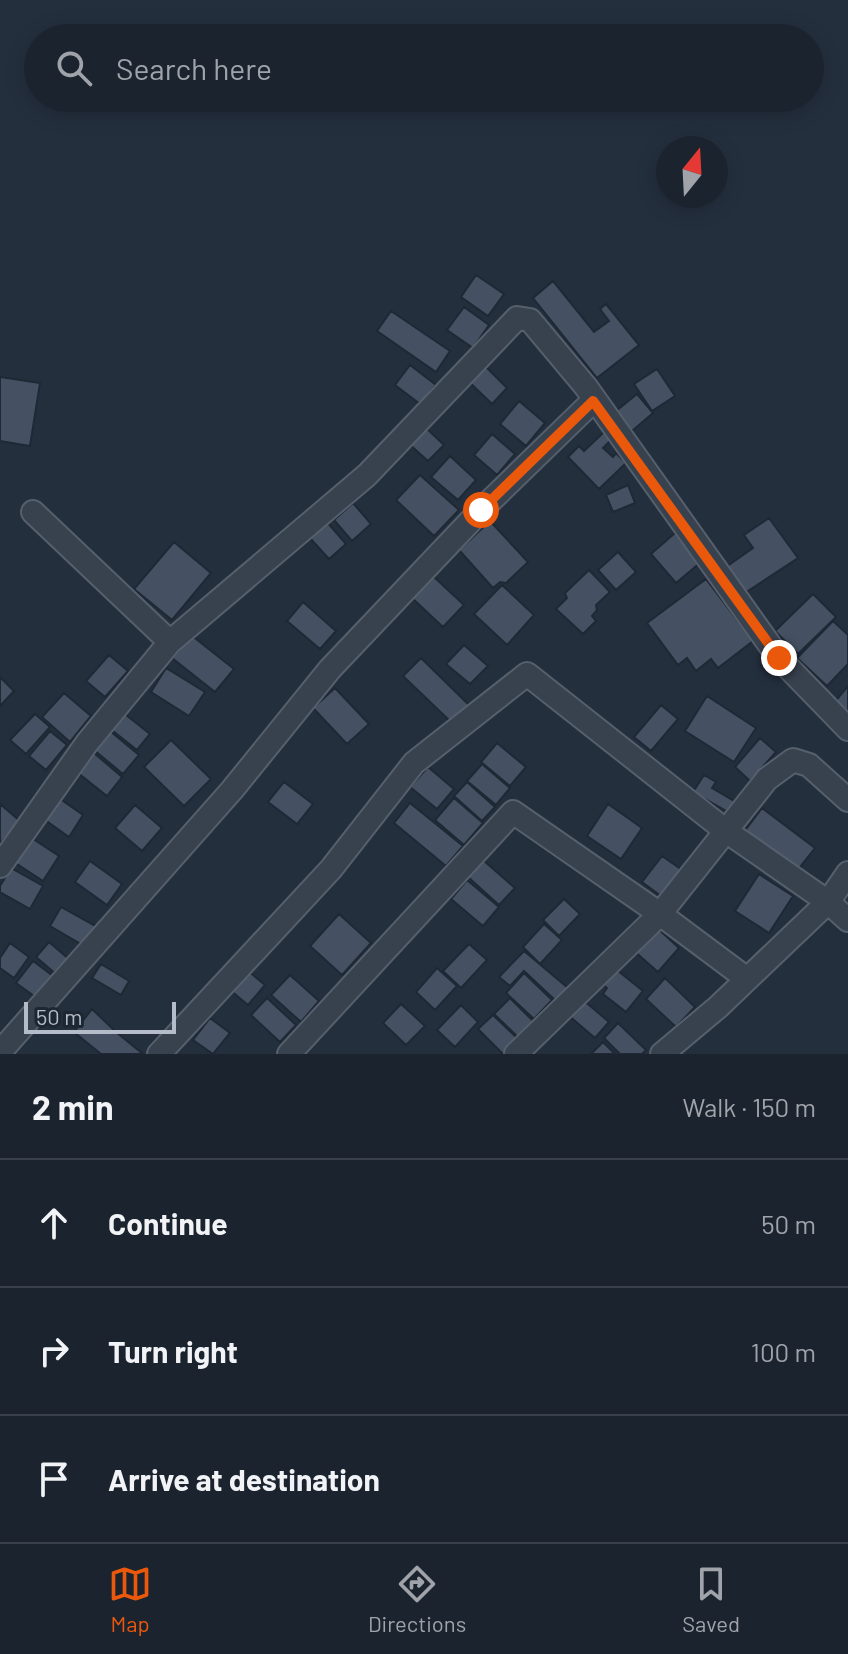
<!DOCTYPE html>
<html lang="en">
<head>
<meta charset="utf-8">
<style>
	:root { --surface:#1b232e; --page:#242b36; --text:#f1f3f6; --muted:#a0a4aa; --line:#39404a; --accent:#ea580c }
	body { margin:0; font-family:Barlow,sans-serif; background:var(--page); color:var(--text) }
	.compass { position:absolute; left:656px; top:136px; width:72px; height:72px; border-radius:50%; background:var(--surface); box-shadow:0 4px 20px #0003; rotate:18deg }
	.scale { position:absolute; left:24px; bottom:20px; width:152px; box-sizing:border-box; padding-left:8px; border:4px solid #b4bcc9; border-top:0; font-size:22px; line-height:28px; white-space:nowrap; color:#b4bcc9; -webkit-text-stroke:6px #1d2633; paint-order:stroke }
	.stop { position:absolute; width:24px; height:24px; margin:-18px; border:6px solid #ea580c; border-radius:50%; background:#fff }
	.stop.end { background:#ea580c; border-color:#fff; box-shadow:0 2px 8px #0008 }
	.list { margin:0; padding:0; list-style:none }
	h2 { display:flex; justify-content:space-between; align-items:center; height:104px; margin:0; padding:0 32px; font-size:34px }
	h2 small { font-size:26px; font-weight:400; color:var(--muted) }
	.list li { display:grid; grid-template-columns:52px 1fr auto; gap:24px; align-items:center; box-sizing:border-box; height:128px; padding:0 32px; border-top:2px solid var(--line) }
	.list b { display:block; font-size:30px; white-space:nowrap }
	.list em { font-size:26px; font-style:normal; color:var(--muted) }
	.icon { flex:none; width:44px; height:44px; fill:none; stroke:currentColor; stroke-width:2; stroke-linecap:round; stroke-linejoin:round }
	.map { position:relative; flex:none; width:848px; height:1054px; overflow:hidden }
	.search { position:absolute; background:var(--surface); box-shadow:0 4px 20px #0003; left:24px; right:24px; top:24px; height:88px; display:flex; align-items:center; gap:20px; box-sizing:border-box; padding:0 28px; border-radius:44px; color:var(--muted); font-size:30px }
	.sheet { height:488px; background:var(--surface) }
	nav { display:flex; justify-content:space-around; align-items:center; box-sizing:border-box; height:112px; border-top:2px solid var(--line); background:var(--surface); font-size:22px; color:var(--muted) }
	nav a { display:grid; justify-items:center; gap:4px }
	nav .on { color:var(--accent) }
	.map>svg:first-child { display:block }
	.building { fill:#455162; stroke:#1f2835; stroke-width:2 }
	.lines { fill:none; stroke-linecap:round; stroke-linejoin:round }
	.street-casing { stroke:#565f6c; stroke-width:26 }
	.street { stroke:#38414e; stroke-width:22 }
	.route { stroke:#ea580c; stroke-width:10 }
</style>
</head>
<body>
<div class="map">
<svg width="848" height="1054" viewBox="0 0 848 1054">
	<rect width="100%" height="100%" fill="#242f3e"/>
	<path class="building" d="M476 275 504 294 488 316 461 297Z
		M553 281 594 332 609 321 600 309 606 304 639 345 597 378 533 298Z
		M464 307 489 325 473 348 447 330Z
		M391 311 450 351 436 372 377 331Z
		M480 361 507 388 492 404 464 377Z
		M410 365 436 385 420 404 395 385Z
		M657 369 675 396 652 411 634 384Z
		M0 377 40 383 30 446 0 441Z
		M637 394 653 413 632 431 616 411Z
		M519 401 545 423 526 446 500 424Z
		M425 427 444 445 428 461 409 444Z
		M604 432 612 439 603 448 613 457 616 453 626 463 599 489 568 457 579 446 584 451Z
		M492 434 515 454 497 475 474 455Z
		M450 456 476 480 458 500 431 477Z
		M420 475 459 510 434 536 396 500Z
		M628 485 635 503 613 512 606 495Z
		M353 503 371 524 352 541 334 520Z
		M769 518 798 558 745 593 726 567 753 548 744 535Z
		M490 521 528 562 506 583 500 582 493 588 459 550Z
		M327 522 346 544 329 559 309 537Z
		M675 533 701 562 676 583 651 554Z
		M174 542 211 573 172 620 134 589Z
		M618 552 636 572 616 590 598 570Z
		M589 570 610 592 596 605 597 610 592 616 596 621 583 634 556 609 567 598 565 593Z
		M433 576 464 605 443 627 412 598Z
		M706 579 753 641 718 668 711 659 696 671 687 658 678 665 647 623Z
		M502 585 534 615 507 645 474 614Z
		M813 594 836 617 798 654 775 631Z
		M303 602 336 631 320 649 287 621Z
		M833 621 848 635V664L827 686 797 658Z
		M191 635 234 669 215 692 172 658Z
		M464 645 488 666 470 684 446 664Z
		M109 655 128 671 105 697 86 681Z
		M421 658 469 705 452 723 403 676Z
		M166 668 205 692 189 716 151 692Z
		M0 677 14 691 0 706Z
		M848 686V714L834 703Z
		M335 688 369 724 347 744 313 708Z
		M64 693 91 716 70 742 42 717Z
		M707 696 756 728 734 762 685 731Z
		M661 705 678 719 651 751 634 737Z
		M121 711 150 734 137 750 108 727Z
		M35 714 50 727 26 754 10 740Z
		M50 731 67 745 46 770 29 756Z
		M110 731 139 755 123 774 94 750Z
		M760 738 776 752 750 781 735 767Z
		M171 740 211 779 184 806 144 767Z
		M497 743 526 767 510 786 481 762Z
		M94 753 122 777 107 796 78 773Z
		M482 764 510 788 496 805 467 781Z
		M428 767 454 789 437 809 410 787Z
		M704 775 716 782 712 788 734 801 728 812 693 792Z
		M284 782 313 804 297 824 268 802Z
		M467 782 495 807 482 821 454 796Z
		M56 796 83 815 69 837 41 817Z
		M454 798 483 823 464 845 435 820Z
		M410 803 463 846 446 866 394 823Z
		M0 804 20 821 0 844Z
		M608 804 642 828 621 859 587 836Z
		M135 805 162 828 142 851 115 828Z
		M762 808 815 848 796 872 744 832Z
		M30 837 59 856 43 881 14 862Z
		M662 856 685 872 665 899 642 882Z
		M483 860 515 888 499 905 468 877Z
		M90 861 122 884 107 905 75 882Z
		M11 868 43 886 30 909 0 892V886Z
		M759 874 793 896 769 933 735 911Z
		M467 880 499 907 483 926 451 899Z
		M564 899 580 914 559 936 543 920Z
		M61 907 97 927 86 947 50 926Z
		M339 914 371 943 342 975 310 946Z
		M544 924 562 940 540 964 523 947Z
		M654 925 679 948 658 972 633 950Z
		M49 942 70 960 57 975 36 957Z
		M10 943 29 957 14 978 0 968V958Z
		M469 944 487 960 461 988 443 971Z
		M524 951 568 988 556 1001 524 971 510 986 499 977Z
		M33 961 57 979 41 1001 16 983Z
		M101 964 129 981 121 995 92 978Z
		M612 966 643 991 626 1012 603 994 607 988 599 982Z
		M437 968 457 986 435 1010 416 992Z
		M247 970 265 985 248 1005 230 990Z
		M524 973 552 1000 534 1019 506 993Z
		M290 975 319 1001 301 1022 271 995Z
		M665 978 695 1007 676 1027 646 999Z
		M267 998 296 1025 280 1042 251 1015Z
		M510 998 535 1023 519 1038 494 1014Z
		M582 999 609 1022 595 1038 568 1015Z
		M401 1004 425 1026 406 1045 383 1023Z
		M461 1005 478 1022 455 1047 437 1030Z
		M92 1009 116 1032 143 1054H101L74 1032Z
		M493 1015 518 1039 503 1054 478 1029Z
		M210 1018 230 1033 213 1054 193 1040Z
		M618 1023 646 1050 642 1054H620L604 1038Z
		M603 1042 615 1054H591Z"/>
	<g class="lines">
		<g class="street-casing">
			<path id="street" d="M33 512 170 642
				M0 866 87 743 170 642 367 475 517 318 530 320 586 387 779 658 848 729
				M0 1052 232 790 330 669 481 510 593 401
				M159 1054 331 869 414 763 527 674 726 831 828 902 848 920
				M289 1054 513 812 660 914 747 979
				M516 1054 660 914 767 779 793 760 809 765 848 800
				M662 1054 718 1007 828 902 848 873"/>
		</g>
		<use href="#street" class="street"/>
	</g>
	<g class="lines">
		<path class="route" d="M481 510 593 401 779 658"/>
	</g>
</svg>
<svg class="compass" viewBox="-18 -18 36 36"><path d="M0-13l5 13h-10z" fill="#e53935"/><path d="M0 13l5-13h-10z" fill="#a0a4aa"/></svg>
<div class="scale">50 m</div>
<div class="stop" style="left:481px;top:510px"></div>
<div class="stop end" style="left:779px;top:658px"></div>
<div class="search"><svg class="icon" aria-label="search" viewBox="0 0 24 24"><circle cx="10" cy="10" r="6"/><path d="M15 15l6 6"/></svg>Search here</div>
</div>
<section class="sheet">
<h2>2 min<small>Walk · 150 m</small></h2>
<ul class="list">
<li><svg class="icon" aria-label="ahead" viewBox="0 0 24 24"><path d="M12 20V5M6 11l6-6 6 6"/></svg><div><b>Continue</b></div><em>50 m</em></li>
<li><svg class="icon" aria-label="right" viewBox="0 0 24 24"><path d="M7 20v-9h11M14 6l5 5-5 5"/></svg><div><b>Turn right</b></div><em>100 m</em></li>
<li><svg class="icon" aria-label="arrive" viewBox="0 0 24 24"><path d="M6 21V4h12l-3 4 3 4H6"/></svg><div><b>Arrive at destination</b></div></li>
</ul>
</section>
<nav>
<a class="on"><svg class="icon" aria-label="map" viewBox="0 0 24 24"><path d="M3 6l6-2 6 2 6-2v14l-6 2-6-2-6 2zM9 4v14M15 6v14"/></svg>Map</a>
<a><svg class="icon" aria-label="directions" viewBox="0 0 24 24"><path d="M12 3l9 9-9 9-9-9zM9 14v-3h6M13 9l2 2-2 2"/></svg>Directions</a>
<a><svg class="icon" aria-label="saved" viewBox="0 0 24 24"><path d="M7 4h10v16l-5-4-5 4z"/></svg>Saved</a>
</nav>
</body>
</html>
